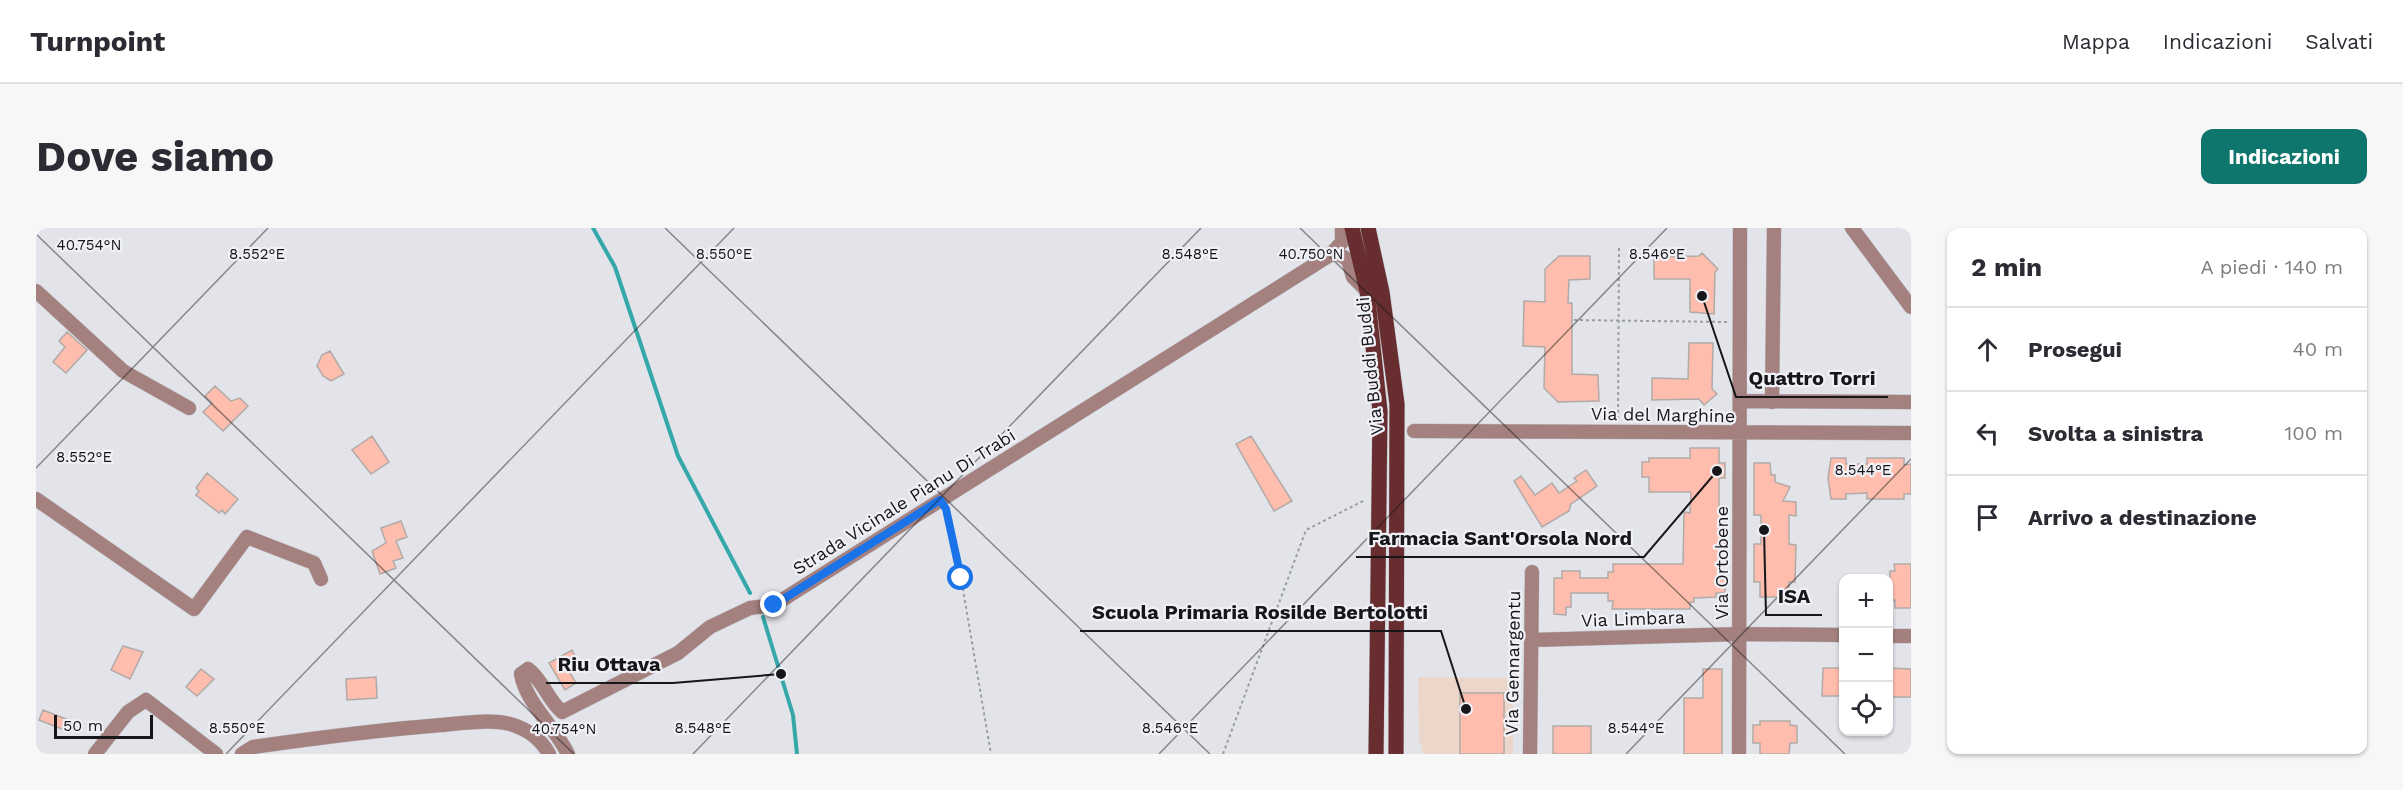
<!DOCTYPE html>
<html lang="it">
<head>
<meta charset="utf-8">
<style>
	:root { --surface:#fff; --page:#f7f7f7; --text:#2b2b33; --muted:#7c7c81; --line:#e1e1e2; --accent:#0f766e }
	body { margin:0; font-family:"Work Sans",sans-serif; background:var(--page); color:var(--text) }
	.controls { position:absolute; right:18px; bottom:18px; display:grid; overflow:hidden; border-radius:12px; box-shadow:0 2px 4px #0004 }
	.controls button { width:54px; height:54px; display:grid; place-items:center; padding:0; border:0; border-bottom:2px solid var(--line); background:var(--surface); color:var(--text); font:30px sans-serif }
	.scale { position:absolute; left:18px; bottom:15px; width:99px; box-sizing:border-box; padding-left:6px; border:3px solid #171719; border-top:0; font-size:16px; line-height:21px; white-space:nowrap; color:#171719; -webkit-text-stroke:4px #f0f1f7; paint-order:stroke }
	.stop { position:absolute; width:18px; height:18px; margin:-14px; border:4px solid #1a73e8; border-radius:50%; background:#fff }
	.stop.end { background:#1a73e8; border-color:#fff; box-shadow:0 2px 6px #0008 }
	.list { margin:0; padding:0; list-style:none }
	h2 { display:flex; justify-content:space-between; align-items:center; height:78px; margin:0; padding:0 24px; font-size:26px }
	h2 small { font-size:20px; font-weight:400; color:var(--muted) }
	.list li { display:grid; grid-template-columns:39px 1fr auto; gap:18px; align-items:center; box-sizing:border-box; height:84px; padding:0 24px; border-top:2px solid var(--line) }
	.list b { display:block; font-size:22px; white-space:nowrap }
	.list em { font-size:20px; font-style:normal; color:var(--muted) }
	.icon { flex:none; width:33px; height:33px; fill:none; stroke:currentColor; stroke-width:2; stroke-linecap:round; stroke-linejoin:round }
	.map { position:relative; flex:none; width:1875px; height:526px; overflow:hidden; border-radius:12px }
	header { display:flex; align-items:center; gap:36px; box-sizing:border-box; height:84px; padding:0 30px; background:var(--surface); border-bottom:2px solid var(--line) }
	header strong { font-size:28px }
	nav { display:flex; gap:33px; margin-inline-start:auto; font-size:21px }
	.intro { display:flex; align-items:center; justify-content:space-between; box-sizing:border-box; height:144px; padding:0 36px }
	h1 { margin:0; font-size:42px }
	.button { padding:15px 27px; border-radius:12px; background:var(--accent); color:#fff; font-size:21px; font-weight:700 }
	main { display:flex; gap:36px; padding:0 36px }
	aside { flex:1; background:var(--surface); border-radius:12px; box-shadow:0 2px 4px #0004 }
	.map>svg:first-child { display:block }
	.education { fill:#ebd6c9 }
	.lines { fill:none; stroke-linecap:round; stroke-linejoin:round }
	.stream { stroke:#36a8a9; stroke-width:4 }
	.building { fill:#ffbdad; stroke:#b1aaa8; stroke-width:1.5 }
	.minor-casing { stroke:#bdbfc4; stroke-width:15 }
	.major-casing { stroke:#bdbfc4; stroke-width:16 }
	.path { stroke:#9b9da1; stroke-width:2; stroke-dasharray:3 3; stroke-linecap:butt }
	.minor { stroke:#a4807f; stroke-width:14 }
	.major { stroke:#682d2f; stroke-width:15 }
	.route { stroke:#1a73e8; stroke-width:8 }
	.ticks { fill:none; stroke:#171719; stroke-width:1.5; stroke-opacity:0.45 }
	.labels { text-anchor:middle; stroke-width:4.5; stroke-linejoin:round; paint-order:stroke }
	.street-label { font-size:18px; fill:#171719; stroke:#f0f1f7 }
	.ticks-label { font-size:15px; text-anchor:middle; fill:#171719; stroke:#f0f1f7; stroke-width:4.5; stroke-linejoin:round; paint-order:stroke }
	.leader { fill:none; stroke:#171719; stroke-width:2 }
	.callout-dot { fill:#171719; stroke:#f0f1f7; stroke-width:2 }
	.callout-label { font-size:20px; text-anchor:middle; font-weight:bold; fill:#171719; stroke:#f0f1f7; stroke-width:4.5; stroke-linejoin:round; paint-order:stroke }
</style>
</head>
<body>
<header>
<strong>Turnpoint</strong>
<nav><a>Mappa</a><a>Indicazioni</a><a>Salvati</a></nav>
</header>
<div class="intro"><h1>Dove siamo</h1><a class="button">Indicazioni</a></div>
<main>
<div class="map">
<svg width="1875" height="526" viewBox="0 0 1875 526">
	<rect width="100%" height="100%" fill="#e2e4ea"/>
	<path class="education" d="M1382 449 1477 450V526H1387L1383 511Z"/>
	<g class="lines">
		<path class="stream" d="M557 0 579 39 642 228 714 365
			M727 389 757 487 761 526"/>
	</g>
	<path class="building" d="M1666 25 1682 41 1679 44 1678 86 1654 84V51H1618V29L1663 28Z
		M1523 28H1554V51L1533 52 1532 75H1536V146L1562 147 1563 173 1522 174 1508 160 1509 119 1487 118 1488 73 1509 74V41Z
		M31 104 51 122 30 145 17 134 29 119 23 113Z
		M1653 115H1677L1676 161 1681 166 1668 177 1663 171 1616 172V150L1652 151Z
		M294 123 308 146 295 153 287 148 281 138 286 127Z
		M179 158 195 173 204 170 212 178 187 203 167 184 176 175 169 168Z
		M336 208 353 234 335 246 316 222Z
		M1215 208 1256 273 1238 283 1200 216Z
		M1654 220H1683V235H1689V250H1683V284H1689V323L1683 322V351H1689V365H1680V369L1658 370V374H1654V381H1576L1577 373H1572V365H1535V379H1530V387L1518 386V350H1526V343H1544V350H1572V344H1577V336H1647L1648 284 1654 285 1655 264H1613V249H1606V234H1613V230H1654Z
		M1795 230H1810V236H1831V230H1868V237L1875 236V266H1868V271H1831V265L1810 266V271H1795L1792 250Z
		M1718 235H1734L1735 247H1739V254L1754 259 1747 273 1760 274V288L1753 287V316L1760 317 1759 354H1753V369H1724V354H1718V316H1725V287H1718Z
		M1550 242 1561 258 1535 276 1533 283 1506 299 1478 253 1485 248 1499 267 1516 255 1523 265 1541 253 1538 250Z
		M171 245 202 271 189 286 186 282 183 285 160 267 163 263 160 260Z
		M365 293 371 309 360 313 367 330 357 333 360 340 344 346 336 323 350 315 345 300Z
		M1858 336H1875V380H1859V372L1854 373V343H1859Z
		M87 418 107 424 94 451 75 442Z
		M536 422 542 433 531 440 540 455 529 462 513 435Z
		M1787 440H1808V468H1786Z
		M1852 440 1875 441V469H1852Z
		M165 441 178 451 161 468 150 459Z
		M1667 441H1686V526H1648V470H1667Z
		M340 449 341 470 311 472 310 451Z
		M1424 465H1468V526H1424Z
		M7 482 30 491 26 501 3 492Z
		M1724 493H1754V497L1761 498V515H1754L1753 526H1724V515H1717V497H1724Z
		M1517 498H1555V526H1517Z"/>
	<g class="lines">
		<g class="minor-casing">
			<path id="minor" d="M1816 0 1875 79
				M1294 27 1303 26 1312 32 1317 49 1331 63
				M0 63 87 143 153 180
				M1704 173 1875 174
				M1736 174 1738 0
				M1378 203 1875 205
				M0 271 158 381 211 309 278 335 285 351
				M1852 408H1875
				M1496 412 1704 406 1808 407
				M59 526 92 484 110 472 180 526
				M206 526 217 519C280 510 342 502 405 497 427 495 453 491 474 496 491 501 505 511 513 526
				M532 526C519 499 490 475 485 446L492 441C507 452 511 471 526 484L642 425 674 399 714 380 738 377 1294 27 1306 14V0
				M1494 526 1496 344
				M1703 526 1704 0"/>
		</g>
		<g class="major-casing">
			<path id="major" d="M1316 0 1331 63 1344 183 1340 526
				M1332 0 1346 64 1361 176 1360 526"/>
		</g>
		<path class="path" d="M1538 92 1691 94
			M1582 191 1583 18
			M910 284 925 350 955 526
			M1187 526 1270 302 1329 272"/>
		<use href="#minor" class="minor"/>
		<use href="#major" class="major"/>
	</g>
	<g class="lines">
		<path class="route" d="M738 377 904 272 910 281 925 350"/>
	</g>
	<path class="ticks" d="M629 0 1174 526M1264 0 1809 526M0 6 538 526M0 240 232 0M190 526 698 0M657 526 1165 0M1123 526 1631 0M1590 526 1875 231"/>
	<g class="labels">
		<g class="street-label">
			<text transform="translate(1334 138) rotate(-96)" y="6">Via Buddi Buddi</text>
			<text transform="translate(1627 187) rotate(1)" y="6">Via del Marghine</text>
			<text transform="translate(868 274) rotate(-32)" y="6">Strada Vicinale Pianu Di Trabi</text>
			<text transform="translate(1686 335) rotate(-90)" y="6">Via Ortobene</text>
			<text transform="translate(1597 391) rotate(-2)" y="6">Via Limbara</text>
			<text transform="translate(1477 435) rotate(-89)" y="6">Via Gennargentu</text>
		</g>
	</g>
	<g class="ticks-label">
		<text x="53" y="22">40.754°N</text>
		<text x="1275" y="31">40.750°N</text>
		<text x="1154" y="31">8.548°E</text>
		<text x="221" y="31">8.552°E</text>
		<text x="688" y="31">8.550°E</text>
		<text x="1621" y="31">8.546°E</text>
		<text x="48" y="234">8.552°E</text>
		<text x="1827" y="247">8.544°E</text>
		<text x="201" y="505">8.550°E</text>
		<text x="667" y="505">8.548°E</text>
		<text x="1134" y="505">8.546°E</text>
		<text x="1600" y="505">8.544°E</text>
		<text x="528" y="506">40.754°N</text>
	</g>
	<path class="leader" d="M1666 68L1700 169H1852M1681 243L1608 329H1320M1728 302L1730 387H1786M1430 481L1405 403H1044M745 446L637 455H510"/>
	<g class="callout-dot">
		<circle cx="1666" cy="68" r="6"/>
		<circle cx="1681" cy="243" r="6"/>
		<circle cx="1728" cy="302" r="6"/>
		<circle cx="1430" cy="481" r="6"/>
		<circle cx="745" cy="446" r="6"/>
	</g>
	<g class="callout-label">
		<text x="1776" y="157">Quattro Torri</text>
		<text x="1464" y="317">Farmacia Sant'Orsola Nord</text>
		<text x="1758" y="375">ISA</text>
		<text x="1224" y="391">Scuola Primaria Rosilde Bertolotti</text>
		<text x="573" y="443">Riu Ottava</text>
	</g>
</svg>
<div class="controls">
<button>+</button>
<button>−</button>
<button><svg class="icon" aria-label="locate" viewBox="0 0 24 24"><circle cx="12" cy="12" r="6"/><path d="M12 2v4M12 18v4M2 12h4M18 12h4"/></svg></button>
</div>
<div class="scale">50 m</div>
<div class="stop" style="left:925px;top:350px"></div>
<div class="stop end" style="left:738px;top:377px"></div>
</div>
<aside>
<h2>2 min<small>A piedi · 140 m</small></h2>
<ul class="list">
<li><svg class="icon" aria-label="ahead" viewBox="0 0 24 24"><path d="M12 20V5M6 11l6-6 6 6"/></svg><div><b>Prosegui</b></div><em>40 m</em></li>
<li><svg class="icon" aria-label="left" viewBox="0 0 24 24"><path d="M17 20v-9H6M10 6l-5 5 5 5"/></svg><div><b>Svolta a sinistra</b></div><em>100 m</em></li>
<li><svg class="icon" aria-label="arrive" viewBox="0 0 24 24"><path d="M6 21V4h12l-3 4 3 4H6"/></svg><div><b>Arrivo a destinazione</b></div></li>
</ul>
</aside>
</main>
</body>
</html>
